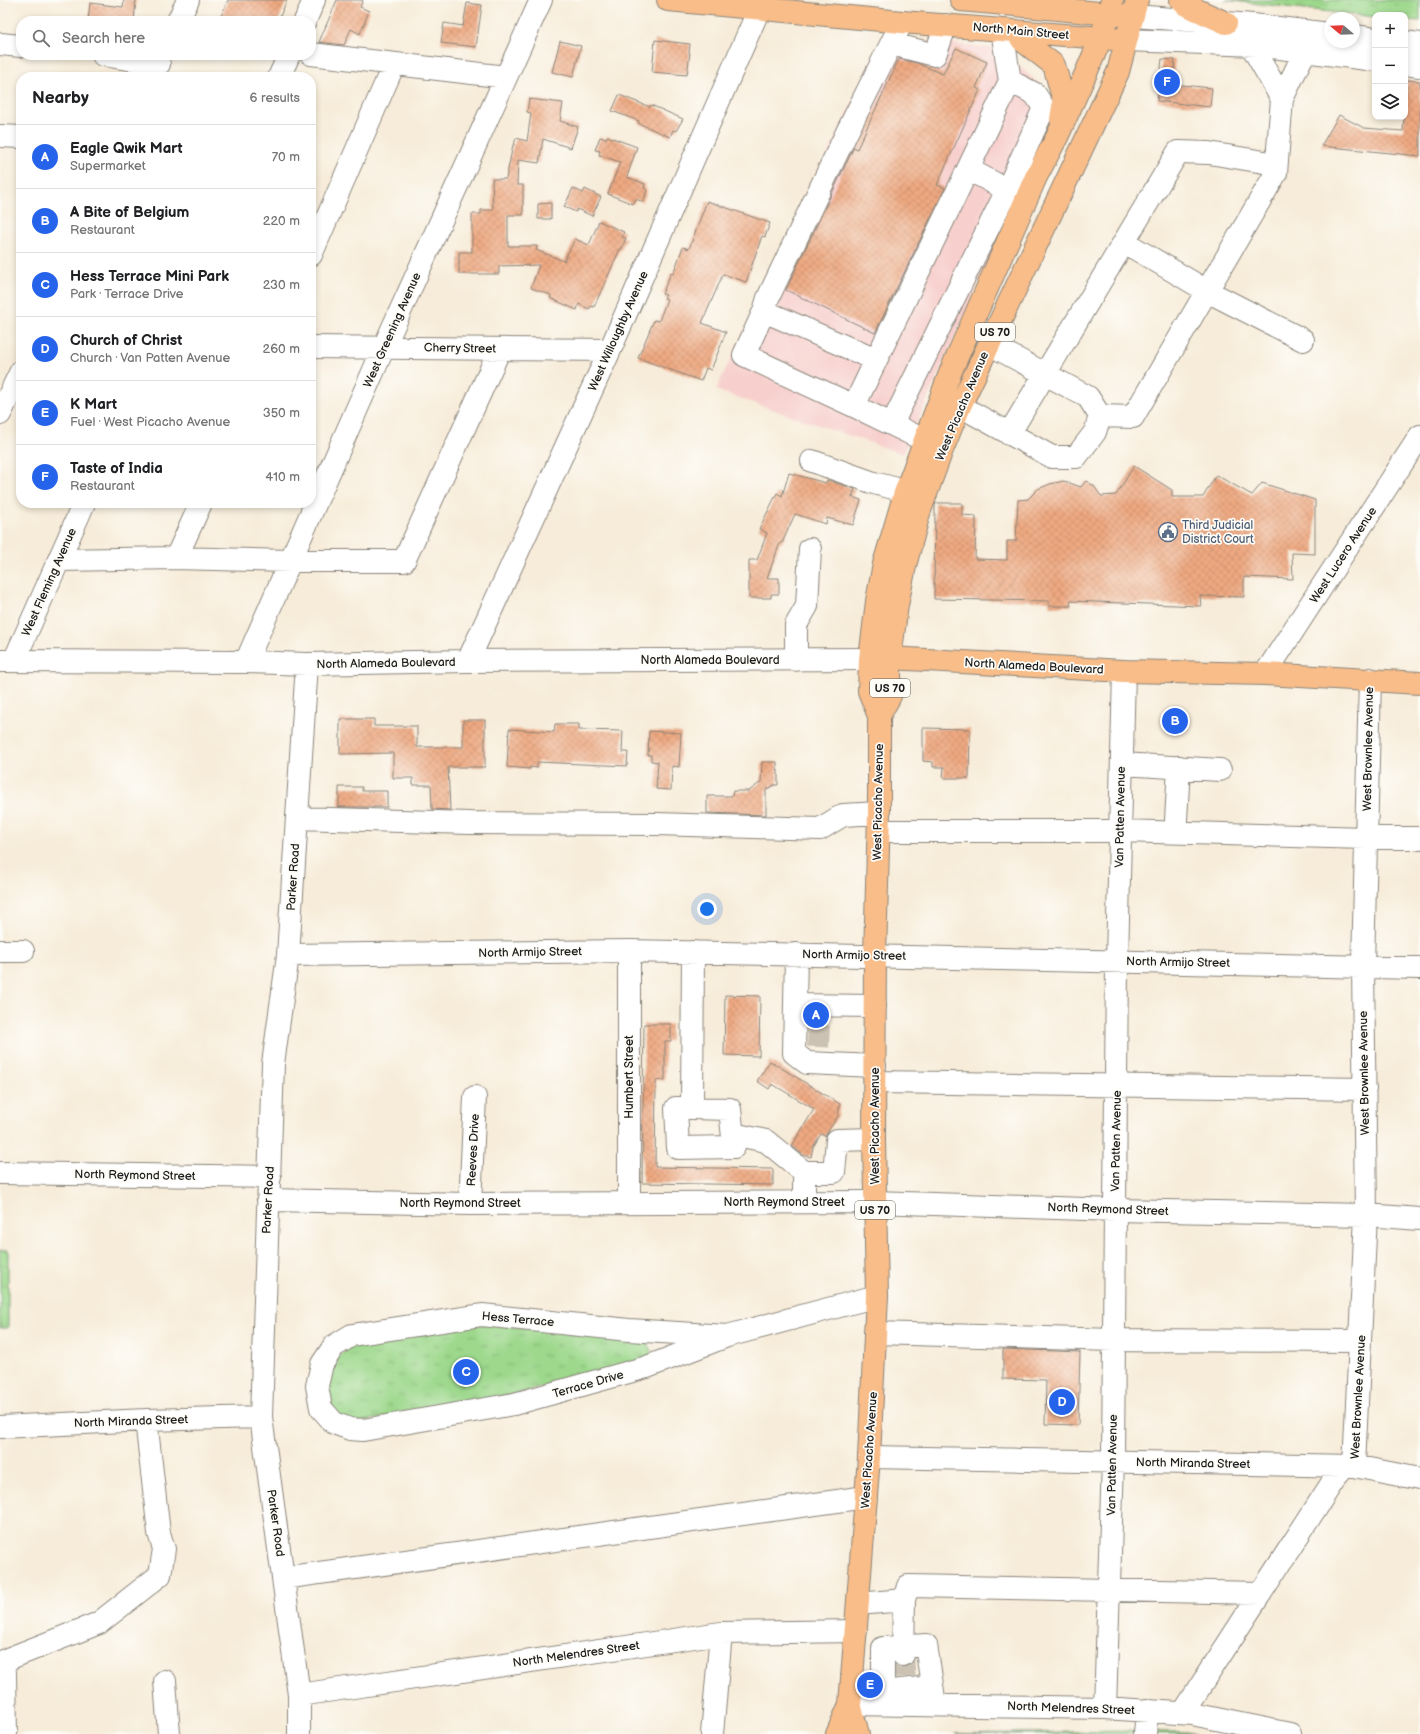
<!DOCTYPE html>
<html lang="en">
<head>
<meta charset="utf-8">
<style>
	:root { --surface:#fff; --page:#f6f6f6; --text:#202124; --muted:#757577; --line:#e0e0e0; --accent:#2563eb }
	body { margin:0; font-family:"Balsamiq Sans",sans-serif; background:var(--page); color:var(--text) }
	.controls { position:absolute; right:12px; top:12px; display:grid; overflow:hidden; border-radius:8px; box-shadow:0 2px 6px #0003 }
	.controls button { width:36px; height:36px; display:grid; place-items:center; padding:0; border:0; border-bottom:1px solid var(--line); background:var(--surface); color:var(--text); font:20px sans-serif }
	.compass { position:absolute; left:1324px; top:12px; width:36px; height:36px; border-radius:50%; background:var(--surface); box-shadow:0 2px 6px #0003; rotate:289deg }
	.you { position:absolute; left:707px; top:909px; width:14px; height:14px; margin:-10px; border:3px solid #fff; border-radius:50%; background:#1a73e8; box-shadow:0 0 0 6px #1a73e833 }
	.badge { display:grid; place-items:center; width:26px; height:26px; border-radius:50%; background:var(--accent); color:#fff; font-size:13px; font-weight:700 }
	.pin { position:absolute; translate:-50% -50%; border:2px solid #fff; box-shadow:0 1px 4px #0006 }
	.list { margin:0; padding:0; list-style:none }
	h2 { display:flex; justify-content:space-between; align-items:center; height:52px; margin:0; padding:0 16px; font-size:17px }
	h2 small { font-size:13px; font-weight:400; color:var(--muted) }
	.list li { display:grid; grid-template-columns:26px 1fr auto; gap:12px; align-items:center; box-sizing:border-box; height:64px; padding:0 16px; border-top:1px solid var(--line) }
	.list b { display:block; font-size:15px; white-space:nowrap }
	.list p { margin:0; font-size:13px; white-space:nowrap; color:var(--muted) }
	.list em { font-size:13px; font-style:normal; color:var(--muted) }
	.icon { flex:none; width:22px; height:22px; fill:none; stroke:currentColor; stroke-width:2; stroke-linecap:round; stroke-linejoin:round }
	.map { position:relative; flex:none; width:1420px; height:1734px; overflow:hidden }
	.search { position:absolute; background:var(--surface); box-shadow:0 2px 6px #0003; left:16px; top:16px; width:300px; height:44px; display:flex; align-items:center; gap:10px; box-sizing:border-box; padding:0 14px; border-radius:16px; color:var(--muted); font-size:15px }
	.panel { position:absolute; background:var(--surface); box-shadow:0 2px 6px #0003; left:16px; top:72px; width:300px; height:436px; border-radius:16px }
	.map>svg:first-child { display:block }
	.built { fill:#f7d0ce }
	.park { fill:url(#park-tufts); stroke:#5c7a54 }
	.building { fill:url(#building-cross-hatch) }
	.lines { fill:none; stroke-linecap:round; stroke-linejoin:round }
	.minor-tunnel { stroke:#cbc2b3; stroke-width:22; stroke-dasharray:22 11; stroke-linecap:butt }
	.minor-casing { stroke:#8a847a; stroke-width:24 }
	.major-casing { stroke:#8a847a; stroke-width:24 }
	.minor { stroke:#fff; stroke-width:22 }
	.major { stroke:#f8bd89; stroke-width:22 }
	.labels { text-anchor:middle; stroke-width:3.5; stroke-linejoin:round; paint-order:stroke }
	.shield { fill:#fdfcf7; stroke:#605f5e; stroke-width:1 }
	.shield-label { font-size:11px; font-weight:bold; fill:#1c1c1c }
	.street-label { font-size:12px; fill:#1c1c1c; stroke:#fdfcf7 }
	.service-label { font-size:12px; fill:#4e5e75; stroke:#fdfcf7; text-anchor:start }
</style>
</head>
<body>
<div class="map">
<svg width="1420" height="1734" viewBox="0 0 1420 1734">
	<defs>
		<pattern id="park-tufts" width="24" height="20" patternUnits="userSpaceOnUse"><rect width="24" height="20" fill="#9dd88c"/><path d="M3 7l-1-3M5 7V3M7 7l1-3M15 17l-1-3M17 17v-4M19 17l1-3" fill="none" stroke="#87b978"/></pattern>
		<pattern id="building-cross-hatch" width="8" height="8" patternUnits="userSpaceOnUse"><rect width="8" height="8" fill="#eea981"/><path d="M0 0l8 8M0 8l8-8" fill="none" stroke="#cc916f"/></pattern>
	</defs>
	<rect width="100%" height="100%" fill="#fdfcf7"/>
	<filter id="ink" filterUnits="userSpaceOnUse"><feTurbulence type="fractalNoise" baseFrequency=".025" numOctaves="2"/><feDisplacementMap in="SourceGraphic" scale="8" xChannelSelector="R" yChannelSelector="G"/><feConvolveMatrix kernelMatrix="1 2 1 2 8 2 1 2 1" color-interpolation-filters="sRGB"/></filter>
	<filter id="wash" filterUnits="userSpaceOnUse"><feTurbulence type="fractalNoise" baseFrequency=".012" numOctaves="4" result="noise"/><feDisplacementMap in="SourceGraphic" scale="16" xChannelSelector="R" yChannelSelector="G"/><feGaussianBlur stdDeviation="0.9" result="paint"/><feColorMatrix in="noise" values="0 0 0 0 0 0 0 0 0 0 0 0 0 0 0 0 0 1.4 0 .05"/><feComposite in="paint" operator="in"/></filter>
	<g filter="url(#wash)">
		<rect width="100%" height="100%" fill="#f7ecd9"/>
		<path class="built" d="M883 38 997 48 1029 75 1050 96 1053 115 903 454 716 390Z"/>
		<path class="park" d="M1225 0H1420V21L1405 20V15H1375V17Z
			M0 1250H8V1328H0Z
			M484 1324 632 1339 648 1343 652 1351 647 1360 520 1393 353 1423 338 1416 326 1396 331 1363 354 1344Z
			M1125 1731 1187 1732 1195 1734H955Z"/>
		<g id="blocks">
			<path class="building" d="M124 0H136L134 21H88L90 3 123 7Z
				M228 0H287L278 21H219Z
				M337 0H363L360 7 369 11 360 34 351 29 344 45 319 42Z
				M467 3 482 5 476 47 441 43 444 23 463 26Z
				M655 40 690 44 689 53H690L687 75 652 72Z
				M560 41 581 46 573 77 552 72Z
				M956 48 987 62 976 88 980 90 937 185 945 188 875 333 786 290 854 147 857 149 899 59 917 63 943 74Z
				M1162 59 1175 60 1172 84 1212 88 1210 107 1157 101Z
				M1407 80 1420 81V156L1321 146 1339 115 1364 128 1403 131Z
				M619 95 650 107 651 105 683 119 676 131 673 130 670 137 638 123 639 121 612 111Z
				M529 99 563 103 560 121 578 127 571 148 543 139 539 163 518 160 517 185H523V215H508V246H537L536 250 564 261 575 239 589 245 599 221 624 232 622 237 626 238 621 250 620 249 594 307 591 306 589 309 579 304 577 310 550 298 551 295 531 288 539 265 499 266V274H459V252H472V214H481V210H493L492 179H506L513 145H514L516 138 527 141 531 113 527 112Z
				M607 136 637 147 627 177 645 184 644 188 647 190 643 202 636 199 633 204 608 194 620 162 599 155 600 151 595 150 600 137 606 139Z
				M573 188 583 193 585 189 601 197 592 216 577 209 576 212 564 207Z
				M707 201 770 223 765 237 762 236 746 282 723 274 702 323 726 332 711 370 706 368 701 381 638 358 654 320 659 321 667 299 664 298 666 295 662 294 671 273 673 274 683 247 689 249Z
				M551 203V219H538V204Z
				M1134 466 1172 490V497H1203L1216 475 1252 495 1262 483 1315 500V554L1292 553 1293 579 1244 577V597L1200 596 1201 606 1070 601 1071 606H1049V601L934 599 935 506 936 503H962V515L976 516 975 559 1007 560V541H1016L1018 500 1028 499 1038 489 1050 484 1064 481 1081 487 1086 481 1094 486 1101 496 1116 495Z
				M789 473 826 483 827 480 855 489 852 497 861 500 853 525 827 518 826 524 795 514 782 543H780L767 578H779V594H771V598H749V560H757L767 533 759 529 777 493 782 496Z
				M340 719H374V726H417V747H463V720H485V767H448L450 810 432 809 431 785H413V778H393V753L340 754Z
				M555 724H579V730L623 731 622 752H628L627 766 537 762V768L530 767V769L507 767 509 729 554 732Z
				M923 728 970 729 969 778H943L944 767H933V762L923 761Z
				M649 731 681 733 679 767 672 766 671 790 656 789 658 762 651 761V755H648Z
				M762 762H777V769L778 770V785H774L766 790V815L707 813V796H732L733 791H749L761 782Z
				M339 787H362V791H387V807H339Z
				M725 995 760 996 759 1056 724 1055Z
				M644 1024H671V1041H665V1081L656 1080 655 1167 773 1169V1185L642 1183Z
				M770 1061 840 1104 838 1116 825 1136 821 1134 813 1147 811 1157 803 1155 792 1146 814 1109 772 1084 769 1089 757 1081Z
				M1003 1349 1080 1352 1078 1425 1045 1424 1046 1380 1003 1379Z"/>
		</g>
	</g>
	<g filter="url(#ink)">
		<use href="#blocks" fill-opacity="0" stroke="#8a847a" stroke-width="1"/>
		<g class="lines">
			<path class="minor-tunnel" d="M818 1047 819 1021
				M903 1655 905 1684"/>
			<g class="minor-casing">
				<path id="minor" d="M1133 16 1253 25 1330 34
					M178 21 188 0
					M305 21 314 0
					M1002 30 1010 81 968 169 1020 197
					M1354 36 1375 39
					M1126 40 1256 45 1375 60
					M1405 42 1420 44
					M0 44 21 46
					M892 44 935 55 946 25
					M1251 45 1282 99 1305 51
					M311 54 506 77
					M103 55 159 64
					M1405 64 1420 66
					M279 77 289 55
					M0 136 21 137
					M1124 242 1207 291 1303 340
					M311 255 394 64
					M764 311 768 298 847 132 902 22
					M311 347 610 350
					M876 360 764 311 744 355 854 406 924 440
					M854 406 968 169
					M960 406 1052 457H1076L1095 432 1100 416 1088 397 989 344
					M0 414 21 371
					M1100 416 1133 417 1276 173 1282 99
					M892 424 1007 190 1044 108 1035 94 1010 81
					M1009 434 1178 152 1209 153 1276 164
					M812 461 874 483 905 491
					M201 503 176 558 291 561H404L500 349
					M59 560 176 558
					M796 660V625L807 606 810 549
					M0 661 246 662 307 664 468 661 870 659
					M14 661 84 503
					M468 661 610 350 763 0
					M246 662 384 347 541 0
					M1265 674 1420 436
					M1122 764 1220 770
					M297 818 470 823 657 824 820 829 843 815 879 813
					M1176 820 1179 767
					M879 831H1120L1366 838H1420
					M0 951H23
					M796 954 794 1053 807 1063 875 1066
					M288 955 629 951 1420 968
					M795 1005 875 1006
					M875 1082 1365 1089
					M692 1108 730 1109 734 1147 678 1148 676 1108H692L693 952
					M733 1134 766 1141 804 1172V1202
					M804 1172H834L837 1140 874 1139
					M0 1173 270 1177
					M268 1200 470 1204 874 1202 1115 1210 1366 1215 1420 1219
					M629 1202V951
					M470 1204 475 1097
					M875 1333 1114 1340 1360 1341
					M727 1336 629 1330 482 1315 352 1335 334 1346 322 1364 317 1386 321 1408 334 1423 350 1429 363 1430 514 1404 647 1367 727 1336 877 1296
					M0 1427 146 1420 261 1417
					M869 1457 1354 1466 1420 1479
					M1354 1466 1366 1215 1363 966 1370 679
					M283 1578 866 1497
					M858 1604 904 1600
					M903 1655 904 1600 908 1586 1261 1593
					M0 1662 99 1623 160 1575 164 1549 159 1533 146 1420
					M5 1673 6 1734
					M165 1681 169 1734
					M931 1687 891 1691 883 1688V1648L926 1645 935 1705
					M299 1695 721 1633 856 1631
					M850 1704 1105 1708 1192 1714 1290 1734
					M1105 1708 1113 1461 1117 961 1124 671
					M1183 1713 1343 1466
					M299 1734V1695L261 1417 273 1064 288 955 307 664
					M712 1734 721 1633
					M1145 1734 1147 1710"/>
			</g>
			<g class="major-casing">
				<path id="major" d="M668 0 902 22 1115 39
					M961 0 1121 15
					M1181 0 1186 5 1226 23
					M1016 31 1023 41 1054 65 1064 101 1061 119
					M876 659 890 658 1124 671 1265 674 1420 683
					M879 716 890 696V658L897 605 905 566 919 513 942 450 960 406 1118 72 1137 0
					M850 1704 858 1734
					M837 1734 850 1704 869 1457 877 1296 874 1139 875 956 879 813V716L869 691 870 659 877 601 884 564 905 493 950 373 1036 177 1057 137 1086 73 1101 38 1112 0"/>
			</g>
			<use href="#minor" class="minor"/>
			<use href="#major" class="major"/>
		</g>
	</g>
	<defs>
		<g id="civic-ring" transform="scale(1)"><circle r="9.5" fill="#fdfcf7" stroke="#5c6f8a" stroke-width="1.5"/><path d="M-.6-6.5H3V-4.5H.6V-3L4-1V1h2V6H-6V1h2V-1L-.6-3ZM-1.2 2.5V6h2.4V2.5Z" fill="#5c6f8a"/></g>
	</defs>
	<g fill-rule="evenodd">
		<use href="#civic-ring" x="1168" y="532"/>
	</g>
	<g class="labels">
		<g class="shield">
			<rect x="975" y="323" width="40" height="18" rx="3"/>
			<rect x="870" y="679" width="40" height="18" rx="3"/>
			<rect x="855" y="1201" width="40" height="18" rx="3"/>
		</g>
		<g class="shield-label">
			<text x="995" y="336">US 70</text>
			<text x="890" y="692">US 70</text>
			<text x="875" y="1214">US 70</text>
		</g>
		<g class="street-label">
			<text transform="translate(1021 31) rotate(5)" y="4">North Main Street</text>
			<text transform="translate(392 330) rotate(-66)" y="4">West Greening Avenue</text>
			<text transform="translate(618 331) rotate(-66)" y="4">West Willoughby Avenue</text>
			<text transform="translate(460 348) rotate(1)" y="4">Cherry Street</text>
			<text transform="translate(962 406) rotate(-67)" y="4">West Picacho Avenue</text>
			<text transform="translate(1343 555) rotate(-57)" y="4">West Lucero Avenue</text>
			<text transform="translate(49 582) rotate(-66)" y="4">West Fleming Avenue</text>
			<text x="710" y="664">North Alameda Boulevard</text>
			<text transform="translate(386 663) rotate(-1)" y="4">North Alameda Boulevard</text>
			<text transform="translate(1034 666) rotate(3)" y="4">North Alameda Boulevard</text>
			<text transform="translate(1368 749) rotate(-89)" y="4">West Brownlee Avenue</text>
			<text transform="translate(878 802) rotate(-89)" y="4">West Picacho Avenue</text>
			<text transform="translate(1120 817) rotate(-89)" y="4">Van Patten Avenue</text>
			<text transform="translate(293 877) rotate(-86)" y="4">Parker Road</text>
			<text transform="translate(530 952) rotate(-1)" y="4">North Armijo Street</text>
			<text transform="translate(854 955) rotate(1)" y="4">North Armijo Street</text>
			<text transform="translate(1178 962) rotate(1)" y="4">North Armijo Street</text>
			<text transform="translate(1364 1073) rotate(-91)" y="4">West Brownlee Avenue</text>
			<text transform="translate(629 1077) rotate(-90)" y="4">Humbert Street</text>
			<text transform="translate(875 1126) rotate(-90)" y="4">West Picacho Avenue</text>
			<text transform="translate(1116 1141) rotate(-89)" y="4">Van Patten Avenue</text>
			<text transform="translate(473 1150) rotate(-87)" y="4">Reeves Drive</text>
			<text transform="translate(135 1175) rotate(1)" y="4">North Reymond Street</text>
			<text transform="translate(268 1200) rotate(-87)" y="4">Parker Road</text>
			<text x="784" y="1206">North Reymond Street</text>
			<text x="460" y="1207">North Reymond Street</text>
			<text transform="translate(1108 1209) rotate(2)" y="4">North Reymond Street</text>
			<text transform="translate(518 1319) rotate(5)" y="4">Hess Terrace</text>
			<text transform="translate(588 1384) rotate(-16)" y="4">Terrace Drive</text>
			<text transform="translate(1358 1397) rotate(-87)" y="4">West Brownlee Avenue</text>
			<text transform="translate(131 1421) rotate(-2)" y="4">North Miranda Street</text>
			<text transform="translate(869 1450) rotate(-86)" y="4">West Picacho Avenue</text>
			<text transform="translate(1193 1463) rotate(1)" y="4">North Miranda Street</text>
			<text transform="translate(1112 1465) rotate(-89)" y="4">Van Patten Avenue</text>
			<text transform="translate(276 1523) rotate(82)" y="4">Parker Road</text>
			<text transform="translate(576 1654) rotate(-8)" y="4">North Melendres Street</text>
			<text transform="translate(1071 1708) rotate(2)" y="4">North Melendres Street</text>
		</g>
		<g class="service-label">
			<text x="1182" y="529">Third Judicial<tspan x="1182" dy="14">District Court</tspan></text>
		</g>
	</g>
</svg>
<div class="controls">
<button>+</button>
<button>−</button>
<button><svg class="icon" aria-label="layers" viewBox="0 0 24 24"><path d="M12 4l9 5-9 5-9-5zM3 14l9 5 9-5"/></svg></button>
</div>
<svg class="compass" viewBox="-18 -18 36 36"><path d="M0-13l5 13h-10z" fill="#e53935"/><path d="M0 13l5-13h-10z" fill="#757577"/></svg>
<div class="you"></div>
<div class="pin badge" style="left:816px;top:1015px">A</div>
<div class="pin badge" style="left:1175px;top:721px">B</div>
<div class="pin badge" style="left:466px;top:1372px">C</div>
<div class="pin badge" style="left:1062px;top:1402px">D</div>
<div class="pin badge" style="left:870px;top:1685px">E</div>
<div class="pin badge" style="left:1167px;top:82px">F</div>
<div class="search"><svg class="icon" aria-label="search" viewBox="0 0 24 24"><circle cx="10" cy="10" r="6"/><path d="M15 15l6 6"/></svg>Search here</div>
<section class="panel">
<h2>Nearby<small>6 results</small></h2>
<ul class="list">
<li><span class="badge">A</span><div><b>Eagle Qwik Mart</b><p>Supermarket</p></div><em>70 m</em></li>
<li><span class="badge">B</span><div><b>A Bite of Belgium</b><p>Restaurant</p></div><em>220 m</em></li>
<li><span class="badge">C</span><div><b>Hess Terrace Mini Park</b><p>Park · Terrace Drive</p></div><em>230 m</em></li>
<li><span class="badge">D</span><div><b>Church of Christ</b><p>Church · Van Patten Avenue</p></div><em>260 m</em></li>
<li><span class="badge">E</span><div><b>K Mart</b><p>Fuel · West Picacho Avenue</p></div><em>350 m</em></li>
<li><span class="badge">F</span><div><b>Taste of India</b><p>Restaurant</p></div><em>410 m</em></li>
</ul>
</section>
</div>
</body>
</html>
